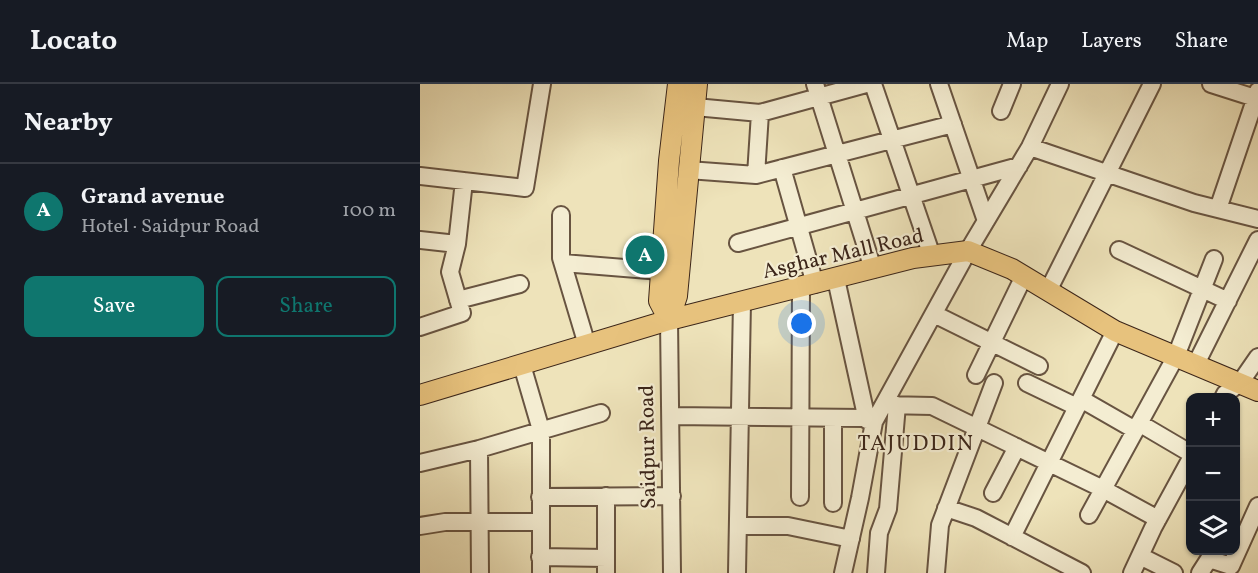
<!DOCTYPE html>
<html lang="en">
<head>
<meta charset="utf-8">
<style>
	:root { --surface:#171b24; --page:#20242c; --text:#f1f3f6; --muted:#9ea1a6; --line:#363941; --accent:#0f766e }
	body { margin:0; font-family:Vollkorn,serif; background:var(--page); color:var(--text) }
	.controls { position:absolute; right:18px; bottom:18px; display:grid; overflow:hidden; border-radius:12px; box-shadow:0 2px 4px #0004 }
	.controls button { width:54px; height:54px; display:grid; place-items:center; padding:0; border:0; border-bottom:2px solid var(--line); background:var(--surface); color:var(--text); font:30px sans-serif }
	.you { position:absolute; left:382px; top:240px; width:21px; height:21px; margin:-15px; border:4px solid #fff; border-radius:50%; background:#1a73e8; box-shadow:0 0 0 9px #1a73e833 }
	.badge { display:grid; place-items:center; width:39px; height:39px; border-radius:50%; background:var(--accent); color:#fff; font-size:20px; font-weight:700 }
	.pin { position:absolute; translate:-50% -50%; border:3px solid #fff; box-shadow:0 2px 6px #0006 }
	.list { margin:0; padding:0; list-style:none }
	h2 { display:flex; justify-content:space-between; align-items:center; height:78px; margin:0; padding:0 24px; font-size:26px }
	h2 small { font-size:20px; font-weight:400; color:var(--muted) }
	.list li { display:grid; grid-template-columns:39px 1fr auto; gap:18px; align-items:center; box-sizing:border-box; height:96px; padding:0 24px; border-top:2px solid var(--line) }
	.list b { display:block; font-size:22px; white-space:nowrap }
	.list p { margin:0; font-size:20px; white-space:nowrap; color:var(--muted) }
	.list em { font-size:20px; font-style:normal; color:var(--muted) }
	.actions { display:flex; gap:12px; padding:18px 24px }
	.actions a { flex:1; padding:14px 0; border:2px solid var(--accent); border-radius:12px; text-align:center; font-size:21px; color:var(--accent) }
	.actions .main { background:var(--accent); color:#fff }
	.icon { flex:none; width:33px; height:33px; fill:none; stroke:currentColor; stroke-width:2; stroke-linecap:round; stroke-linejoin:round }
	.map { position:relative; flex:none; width:838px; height:489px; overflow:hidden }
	header { display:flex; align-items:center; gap:36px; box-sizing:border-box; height:84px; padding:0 30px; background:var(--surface); border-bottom:2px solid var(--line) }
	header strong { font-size:28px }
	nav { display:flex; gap:33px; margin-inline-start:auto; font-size:21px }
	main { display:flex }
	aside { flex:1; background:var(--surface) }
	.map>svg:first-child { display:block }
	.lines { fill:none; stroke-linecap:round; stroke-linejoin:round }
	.minor-casing { stroke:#685441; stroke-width:20 }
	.major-casing { stroke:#3b2519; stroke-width:22 }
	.minor { stroke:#f4edd2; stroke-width:16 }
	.major { stroke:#e7c27d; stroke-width:20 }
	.labels { text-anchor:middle; stroke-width:4.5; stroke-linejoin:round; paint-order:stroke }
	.street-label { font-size:21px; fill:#3b2519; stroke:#f4edd2 }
	.neighbourhood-label { font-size:22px; letter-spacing:1.5px; fill:#3b2519; stroke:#f4edd2 }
</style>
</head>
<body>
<header>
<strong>Locato</strong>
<nav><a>Map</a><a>Layers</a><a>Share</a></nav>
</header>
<main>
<aside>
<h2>Nearby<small></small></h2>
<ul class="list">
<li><span class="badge">A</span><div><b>Grand avenue</b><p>Hotel · Saidpur Road</p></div><em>100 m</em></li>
</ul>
<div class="actions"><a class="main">Save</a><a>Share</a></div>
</aside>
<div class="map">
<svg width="838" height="489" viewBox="0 0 838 489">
	<rect width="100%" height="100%" fill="#eee3ba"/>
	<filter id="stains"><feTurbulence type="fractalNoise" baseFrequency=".00333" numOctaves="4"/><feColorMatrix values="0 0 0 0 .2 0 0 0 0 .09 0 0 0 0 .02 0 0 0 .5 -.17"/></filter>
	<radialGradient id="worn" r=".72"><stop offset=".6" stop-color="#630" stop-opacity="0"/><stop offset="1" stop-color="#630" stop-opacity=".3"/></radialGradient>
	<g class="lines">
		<g class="minor-casing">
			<path id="minor" d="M395 0 453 185
				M453 0 512 172
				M519 0 566 137
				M791 0 838 15
				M275 23 340 29 446 0
				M581 27 592 0
				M610 63 774 119 838 135
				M362 84 395 200
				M268 86 336 91 533 40
				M336 91 340 29
				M0 92 105 104 122 0
				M798 125 838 7
				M141 131V174L167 261
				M0 156 37 160
				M318 159 599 82
				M699 166 808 217
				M143 179 241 187
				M416 195 447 336
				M628 207 732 0
				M38 216 100 200
				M514 230 619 282
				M249 236 252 489
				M0 243 42 229 30 188 37 160 44 97
				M776 280 838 156
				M102 281 121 346V489
				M556 291 604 192
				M607 299 657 323
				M803 314 805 310 820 299 838 273
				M661 315 715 346
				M464 321 512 322 683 405 738 435
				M251 332 444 334 454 338
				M413 334V419
				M719 339 770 369
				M59 365 60 489
				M0 379 59 365 181 329
				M573 409 597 363
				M120 413 252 412
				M380 413 381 203
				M526 424 556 434 662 489
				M669 431 756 272 794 175
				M0 442 25 438H120
				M318 442H368L431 455
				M592 453 695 247
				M720 472 754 489
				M120 473 186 474
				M186 489V412
				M317 489 322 218
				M423 489 440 414 454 338 548 167 610 63 640 0
				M456 489 459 449 468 425 477 321
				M516 489 520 441 574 299
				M712 489 733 444 770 376
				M780 489 789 475 811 482 838 422"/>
		</g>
		<g class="major-casing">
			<path id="major" d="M249 236 239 217 249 77 258 0
				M249 236 257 212 277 0
				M0 311 249 236 493 174 548 167 592 185 695 247 838 307"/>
		</g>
		<use href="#minor" class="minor"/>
		<use href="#major" class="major"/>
	</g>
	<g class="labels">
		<g class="street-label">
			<text transform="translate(423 169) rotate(-13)" y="7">Asghar Mall Road</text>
			<text transform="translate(227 363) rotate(-91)" y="7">Saidpur Road</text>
		</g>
		<g class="neighbourhood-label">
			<text x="496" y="366">TAJUDDIN</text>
		</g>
	</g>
	<rect width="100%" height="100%" filter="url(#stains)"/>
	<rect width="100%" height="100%" fill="url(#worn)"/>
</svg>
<div class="controls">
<button>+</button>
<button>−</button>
<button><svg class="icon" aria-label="layers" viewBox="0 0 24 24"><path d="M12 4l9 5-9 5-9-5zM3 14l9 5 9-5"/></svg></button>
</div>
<div class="you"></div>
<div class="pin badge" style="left:225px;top:171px">A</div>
</div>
</main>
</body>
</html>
